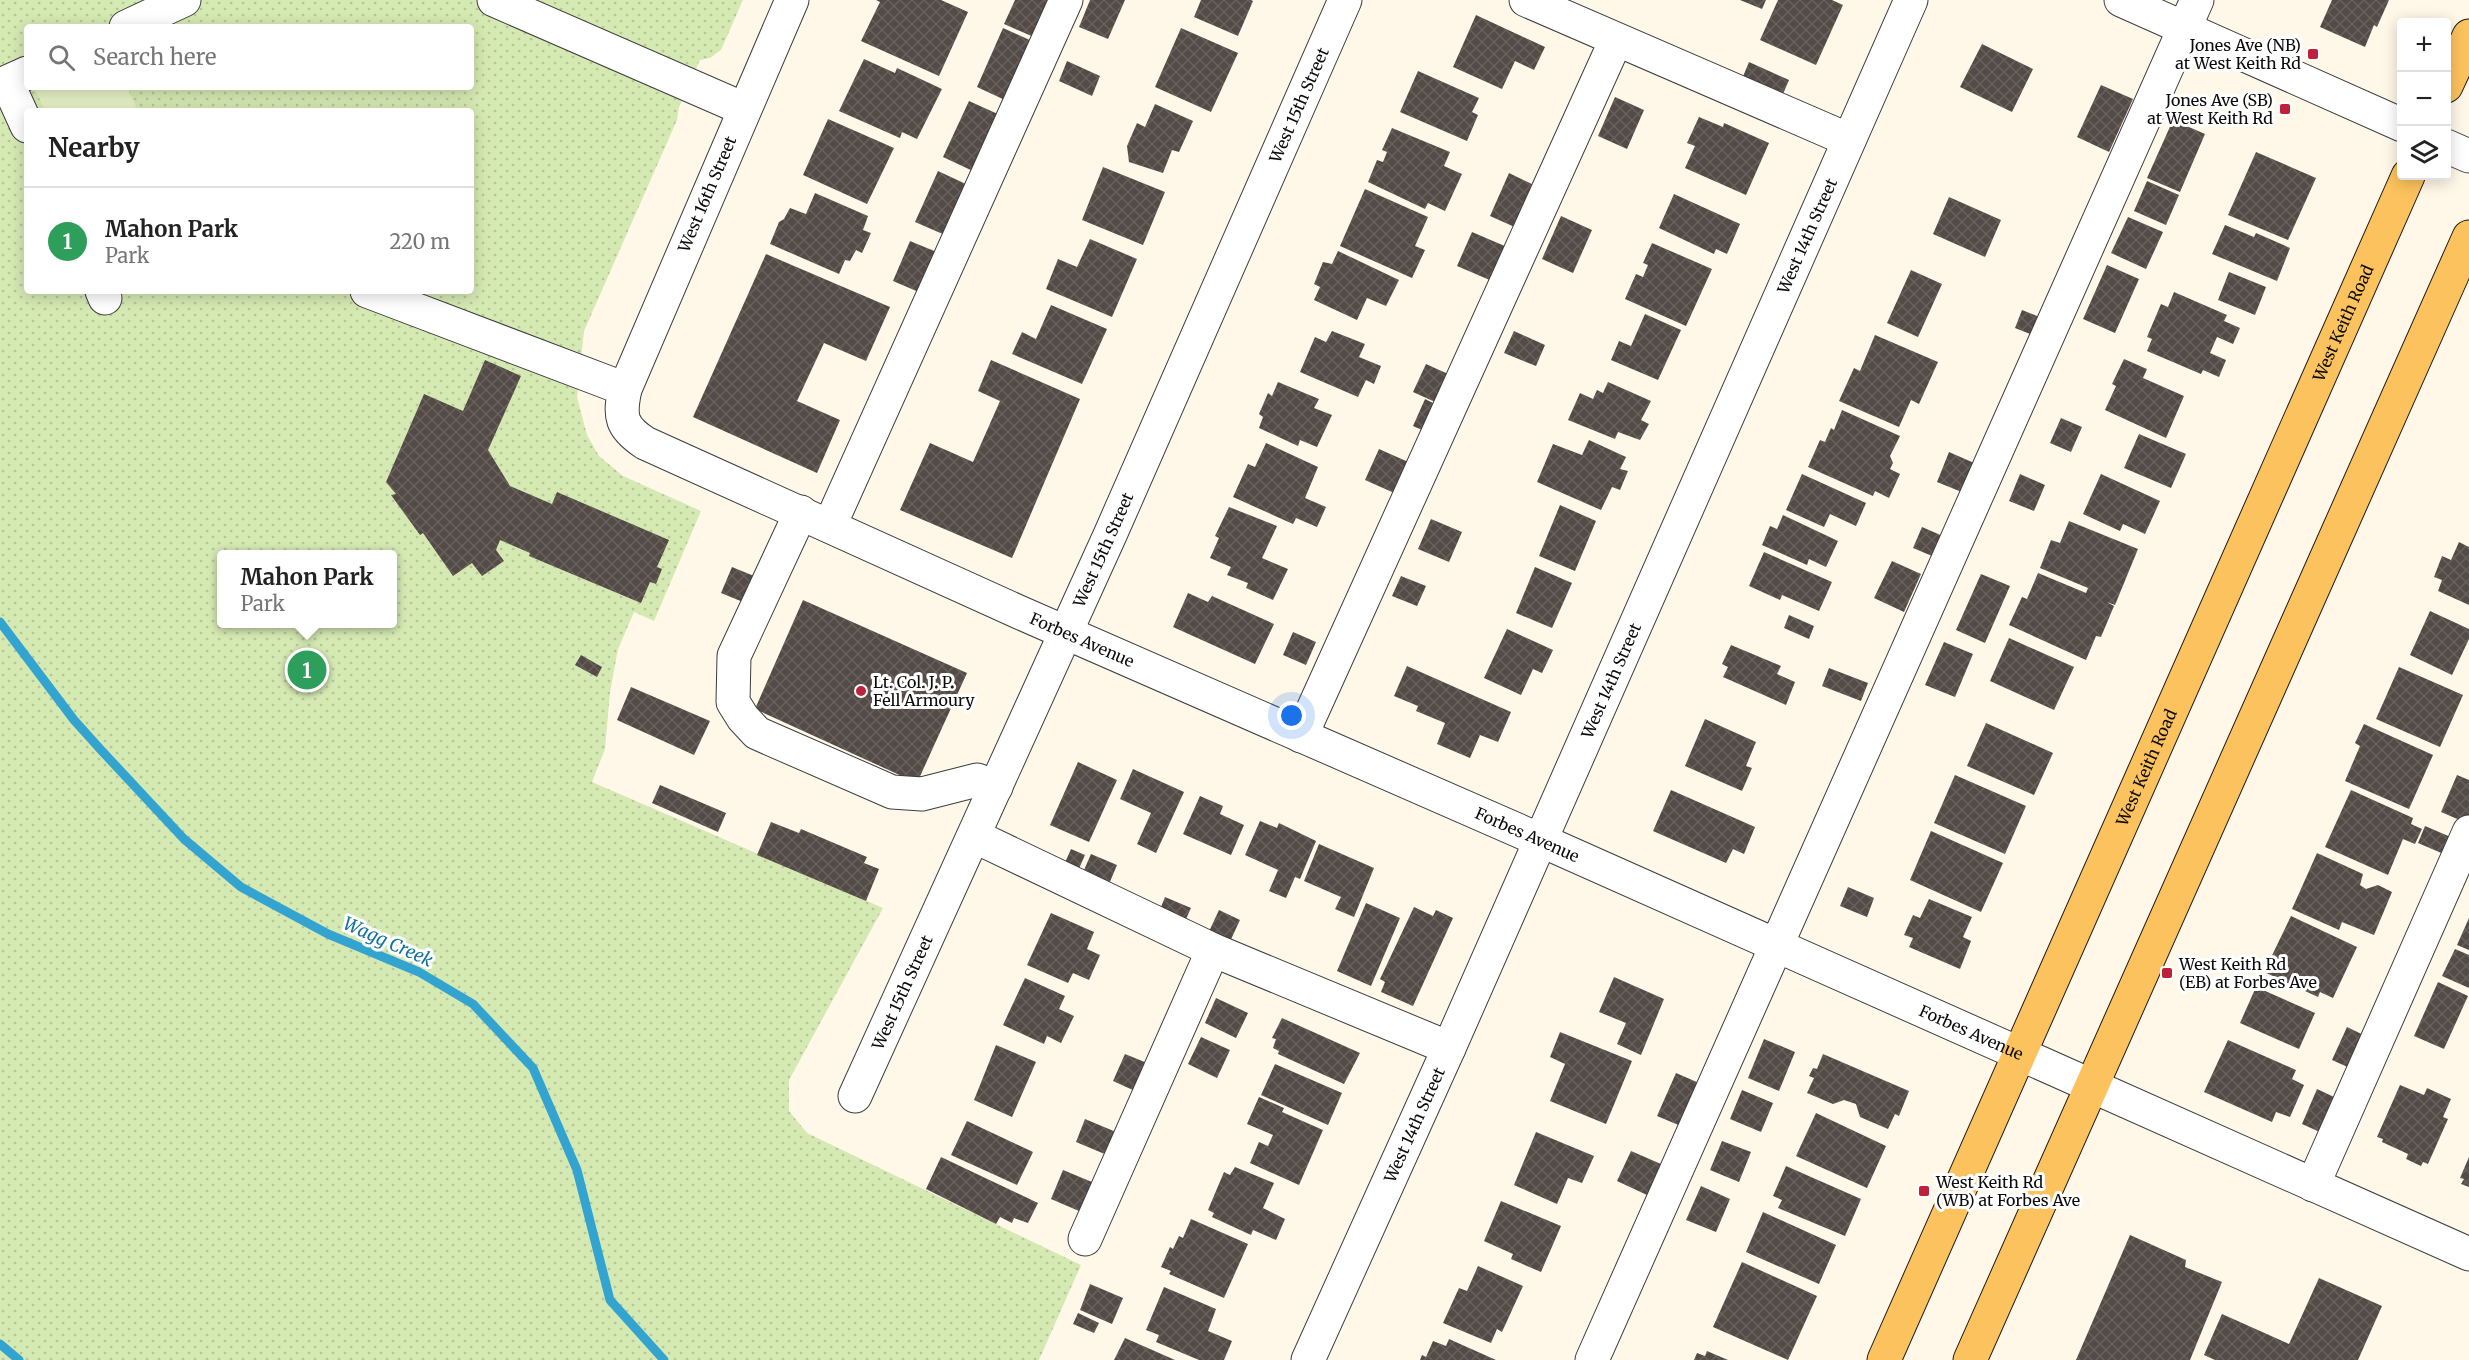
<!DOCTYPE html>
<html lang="en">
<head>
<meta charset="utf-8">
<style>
	:root { --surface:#fff; --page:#f6f6f6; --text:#222; --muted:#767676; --line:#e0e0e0; --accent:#bd213b }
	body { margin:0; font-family:Merriweather,serif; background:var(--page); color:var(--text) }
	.controls { position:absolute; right:18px; top:18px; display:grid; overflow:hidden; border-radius:6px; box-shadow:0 3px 15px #0003 }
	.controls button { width:54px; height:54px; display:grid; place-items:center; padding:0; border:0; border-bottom:2px solid var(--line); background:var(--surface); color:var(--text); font:30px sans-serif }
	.you { position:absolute; left:1292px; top:716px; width:21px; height:21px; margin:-15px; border:4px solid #fff; border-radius:50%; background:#1a73e8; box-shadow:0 0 0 9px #1a73e833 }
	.badge { display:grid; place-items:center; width:39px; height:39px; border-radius:50%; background:var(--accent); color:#fff; font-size:20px; font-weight:700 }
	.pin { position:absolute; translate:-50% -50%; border:3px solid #fff; box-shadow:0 2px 6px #0006 }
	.popup { position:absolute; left:217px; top:550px; width:180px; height:78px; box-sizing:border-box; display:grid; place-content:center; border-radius:6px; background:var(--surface); filter:drop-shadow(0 2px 4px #0005); font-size:20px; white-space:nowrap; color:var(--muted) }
	.popup b { font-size:22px; color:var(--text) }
	.popup::after { content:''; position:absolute; left:50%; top:100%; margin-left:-12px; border:12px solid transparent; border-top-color:var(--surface) }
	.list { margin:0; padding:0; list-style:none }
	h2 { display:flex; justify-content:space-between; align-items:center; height:78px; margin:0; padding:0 24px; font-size:26px }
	h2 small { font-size:20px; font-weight:400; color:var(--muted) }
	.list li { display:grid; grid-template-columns:39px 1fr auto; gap:18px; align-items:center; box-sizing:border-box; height:108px; padding:0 24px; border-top:2px solid var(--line) }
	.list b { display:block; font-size:22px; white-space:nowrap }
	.list p { margin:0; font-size:20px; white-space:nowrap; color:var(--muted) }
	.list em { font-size:20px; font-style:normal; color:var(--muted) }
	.icon { flex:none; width:33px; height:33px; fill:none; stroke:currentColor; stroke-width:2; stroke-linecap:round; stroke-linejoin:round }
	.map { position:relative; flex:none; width:2469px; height:1360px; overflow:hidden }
	.search { position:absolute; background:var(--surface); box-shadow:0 3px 15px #0003; left:24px; top:24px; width:450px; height:66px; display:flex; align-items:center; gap:15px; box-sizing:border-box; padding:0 21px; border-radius:6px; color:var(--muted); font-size:22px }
	.panel { position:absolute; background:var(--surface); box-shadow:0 3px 15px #0003; left:24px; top:108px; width:450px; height:186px; border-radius:6px }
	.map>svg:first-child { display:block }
	.park { fill:url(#park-dots); fill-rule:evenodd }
	.pitch { fill:#e6f0c5 }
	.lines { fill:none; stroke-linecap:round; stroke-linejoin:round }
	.stream { stroke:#33a3d0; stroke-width:9 }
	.building { fill:url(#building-cross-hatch) }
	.minor-casing { stroke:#3e3e3e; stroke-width:35 }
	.major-casing { stroke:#1c1c1c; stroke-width:35 }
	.minor { stroke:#fff; stroke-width:33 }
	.major { stroke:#fcc25d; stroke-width:33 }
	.poi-dot { fill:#bd213b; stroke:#fff; stroke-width:2 }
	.labels { text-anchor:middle; stroke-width:6; stroke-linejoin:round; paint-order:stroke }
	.poi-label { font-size:16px; fill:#0b0b0b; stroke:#fff; text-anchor:start }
	.street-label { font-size:16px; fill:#0b0b0b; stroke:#fff }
	.water-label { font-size:18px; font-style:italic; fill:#13729e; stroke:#fff }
</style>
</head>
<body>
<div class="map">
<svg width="2469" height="1360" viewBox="0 0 2469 1360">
	<defs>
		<pattern id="park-dots" width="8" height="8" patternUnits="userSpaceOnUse" patternTransform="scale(1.5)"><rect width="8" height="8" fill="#d5e9b3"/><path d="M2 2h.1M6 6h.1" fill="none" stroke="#b6c699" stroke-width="1.8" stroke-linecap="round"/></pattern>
		<pattern id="building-cross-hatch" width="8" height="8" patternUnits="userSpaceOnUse" patternTransform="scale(1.5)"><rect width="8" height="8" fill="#544b47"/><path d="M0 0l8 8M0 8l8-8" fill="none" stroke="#68605d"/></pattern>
	</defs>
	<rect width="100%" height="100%" fill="#fff8e9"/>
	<path class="park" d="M0 0H743L721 50 710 58 700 60 679 107 677 120 584 331 577 397 587 435 599 456 623 476 701 511 654 621 634 612 618 649 610 692 605 749 592 782 883 908 789 1080V1111L807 1133 1081 1265 1039 1360H0ZM27 27H471V87H27ZM27 111H471V291H27ZM222 554H392V624H222Z"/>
	<path class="pitch" d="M34 87H127L138 111H45Z"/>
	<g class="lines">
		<path class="stream" d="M0 622 74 720 101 750 184 839 241 887 328 934 419 972 473 1004 533 1068 577 1170 610 1300 664 1360
			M0 1344 19 1360"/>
	</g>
	<path class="building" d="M876 0H941L968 12 939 76 861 41 880 2Z
		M1015 0H1053L1036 38 1004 24Z
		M1090 0H1125L1108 39 1079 27Z
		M1201 0H1251L1253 1 1238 36 1194 17Z
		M1740 0H1766L1762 9Z
		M1778 0H1832L1843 5 1816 65 1760 40Z
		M2332 0H2389L2377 27 2374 25 2365 47 2320 27Z
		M1476 15 1545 47 1534 70 1515 61 1502 89 1453 67Z
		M1003 28 1034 42 1007 101 977 87Z
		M1181 28 1238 53 1211 112 1155 87Z
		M1982 44 2033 69 2012 112 1960 87Z
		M864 59 895 73 897 68 942 89 917 139 902 132 900 138 839 111Z
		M1067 61 1100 76 1092 96 1059 81Z
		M1749 62 1789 80 1777 108 1737 91Z
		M1418 71 1479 98 1472 112 1478 115 1467 141 1400 112Z
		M2101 85 2133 99 2109 152 2077 137Z
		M1615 97 1644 110 1627 149 1598 136Z
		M969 101 1000 115 975 172 943 157Z
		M1155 104 1193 121 1179 152 1172 150 1163 173 1129 162 1127 146 1137 123 1145 127Z
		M1699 117 1723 127 1724 123 1769 143 1746 195 1685 168 1695 146 1687 143Z
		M828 119 894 148 867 204 803 175Z
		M2173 120 2205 134 2180 192 2147 178Z
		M1392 128 1450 152 1444 166 1462 174 1445 211 1428 203 1425 209 1368 182 1377 160 1383 162 1387 152 1382 150Z
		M2256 152 2316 178 2288 240 2228 215Z
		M1103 167 1165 192 1143 245 1082 220Z
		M938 171 968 185 945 235 915 222Z
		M1509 173 1538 187 1519 229 1490 216Z
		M2147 181 2179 195 2166 225 2134 211Z
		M1365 189 1428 217 1415 246 1425 250 1412 278 1340 246Z
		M815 193 868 216 863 230 871 233 862 253 856 250 850 261 845 260 839 274 770 244 779 222 784 219 790 208 806 214Z
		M1674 194 1740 224 1727 254 1716 249 1714 254 1659 228Z
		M1949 197 2001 220 1985 257 1933 234Z
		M1561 216 1592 230 1573 273 1542 259Z
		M2128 217 2163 232 2146 269 2111 253Z
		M2225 225 2254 237 2256 233 2290 248 2277 281 2212 254Z
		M1472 232 1507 247 1492 281 1457 266Z
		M1090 239 1137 259 1112 317 1046 289 1058 259 1077 267Z
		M910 241 939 253 921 293 893 281Z
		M1652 243 1712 269 1686 326 1625 299 1636 274 1643 277 1648 265 1643 263Z
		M1338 251 1399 280 1386 306 1367 298 1357 320 1314 300 1320 287 1314 284 1323 262 1332 264Z
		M766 254 890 307 866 361 824 343 797 401 840 420 817 473 693 417Z
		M2107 265 2139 279 2115 333 2083 319Z
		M1911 270 1942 284 1918 337 1887 323Z
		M2229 272 2266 287 2255 315 2218 300Z
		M2174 292 2227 315 2224 321 2240 328 2233 344 2217 337 2210 353 2226 360 2219 377 2203 370 2201 374 2147 351 2152 339 2147 337 2161 304 2168 307Z
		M1051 305 1107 329 1082 384 1012 354 1022 332 1036 339Z
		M2022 310 2045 319 2038 337 2015 328Z
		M1645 314 1681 330 1658 380 1611 360 1619 341 1631 346Z
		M1332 331 1365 344 1359 357 1381 366 1374 384 1366 380 1358 397 1300 372 1315 337 1326 342Z
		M1514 331 1545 345 1536 366 1504 353Z
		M1875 335 1938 362 1919 404 1911 400 1899 427 1839 401 1854 368 1860 371Z
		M2124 359 2147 369 2143 378 2184 396 2166 438 2105 410 2116 386 2112 384Z
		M485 360 521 376 488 450 510 486 552 504 557 492 669 540 657 567 662 569 656 584 650 582 641 603 529 556 530 553 500 540 496 550 504 561 482 576 472 563 453 576 423 533 420 535 391 495 396 494 386 482 424 394 463 411Z
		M991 360 1080 399 1012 558 900 510 930 443 973 462 1000 401 978 391Z
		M1426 364 1457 378 1444 406 1413 392Z
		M1278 382 1319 399 1314 408 1332 415 1317 447 1300 440 1298 446 1259 428 1263 417 1259 414 1268 393 1272 396Z
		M1608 382 1651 401 1641 420 1649 424 1640 440 1618 432 1615 439 1568 420 1580 393 1593 399 1597 390 1603 393Z
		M1425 399 1441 407 1429 433 1413 426Z
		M1842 410 1900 436 1890 456 1893 463 1890 469 1900 474 1889 498 1875 491 1873 496 1808 467 1820 440 1825 442 1831 428 1834 430Z
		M2061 418 2082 427 2071 452 2050 443Z
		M2139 434 2186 454 2171 488 2124 468Z
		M1589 440 1626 457 1620 469 1628 471 1620 490 1612 487 1601 510 1537 482 1553 444 1582 455Z
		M1266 443 1318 467 1305 498 1326 507 1317 527 1296 518 1293 524 1233 497 1248 464 1255 467Z
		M1379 449 1415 465 1401 496 1365 480Z
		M1949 452 1981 466 1969 495 1937 482Z
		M1802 474 1866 503 1856 526 1830 514 1824 527 1786 510Z
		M2020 474 2045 485 2034 511 2009 501Z
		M2101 474 2160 501 2145 534 2123 524 2120 531 2083 514Z
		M1560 505 1596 521 1575 571 1539 556Z
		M1229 507 1277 526 1262 558 1288 569 1273 600 1246 588 1248 583 1227 575 1231 567 1210 558 1219 538 1215 536Z
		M1783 515 1838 541 1826 567 1809 559 1807 565 1762 545 1770 526 1777 529Z
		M1431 519 1462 532 1449 562 1418 549Z
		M2069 521 2138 549 2115 605 2107 602 2114 606 2101 637 2096 636 2086 660 2009 625 2022 597 2027 599 2038 573 2086 593 2088 588 2040 568 2051 540 2060 543Z
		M1922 527 1952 540 1944 561 1913 548Z
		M2459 542 2469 547V605L2438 591 2442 580 2434 577 2442 556 2451 560Z
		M1764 552 1832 582 1819 611 1782 595 1780 600 1749 586Z
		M1892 561 1921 574 1904 612 1874 598Z
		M732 567 754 576 743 602 721 593Z
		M1535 567 1572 583 1552 628 1516 613Z
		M1981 574 2010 586 1985 643 1956 630Z
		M1401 576 1426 586 1417 606 1392 596Z
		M1188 593 1208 602 1212 596 1274 624 1255 664 1173 627Z
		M803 600 967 673 917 783 755 709Z
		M2430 611 2469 629V639L2452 675 2410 655Z
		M1789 615 1814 626 1809 639 1784 628Z
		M1507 629 1553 650 1542 673 1533 669 1521 695 1484 678Z
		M1293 632 1316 642 1306 665 1283 655Z
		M2009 638 2074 667 2054 710 1990 681Z
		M1944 642 1973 654 1955 697 1925 685Z
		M1731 645 1781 666 1777 674 1795 682 1786 705 1723 677 1728 667 1722 664Z
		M581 655 602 667 597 677 575 665Z
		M1407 666 1511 712 1498 742 1480 735 1470 758 1437 744 1445 723 1416 711 1418 706 1394 696Z
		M2399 667 2463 695 2440 747 2376 719Z
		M1829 668 1868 683 1861 701 1822 686Z
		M631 687 710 721 694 755 617 720Z
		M1705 719 1756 742 1746 766 1752 768 1742 791 1685 766Z
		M1986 723 2053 753 2034 795 1967 766Z
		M2364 724 2433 755 2409 809 2345 781 2360 746 2355 743Z
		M1078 762 1117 780 1089 842 1050 825Z
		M1133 769 1184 792 1156 853 1137 844 1151 813 1120 799Z
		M1955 775 2026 806 2005 854 1934 823Z
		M2457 775 2469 780V824L2441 812Z
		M660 785 726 813 718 832 652 803Z
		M1671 790 1755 827 1744 854 1733 849 1726 863 1653 831Z
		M2351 790 2413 818 2411 824 2422 829 2415 844 2403 839 2388 875 2325 847Z
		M1200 796 1223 806 1220 814 1244 825 1231 855 1183 834Z
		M1260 821 1277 828 1279 823 1316 841 1300 879 1295 877 1286 898 1269 891 1278 870 1245 855Z
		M771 822 799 833 801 829 867 857 864 863 879 869 866 901 757 855Z
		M2425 826 2460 841 2453 858 2418 843Z
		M1931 831 2003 863 1981 912 1910 880Z
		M1319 844 1374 868 1354 917 1335 909 1341 897 1304 881Z
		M1071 849 1085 855 1074 880 1060 874Z
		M2317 853 2363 874 2360 885 2366 889 2378 885 2392 892 2374 935 2342 922 2339 930 2292 909Z
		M1091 854 1117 865 1104 896 1078 884Z
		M1848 887 1874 898 1867 917 1840 906Z
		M1165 897 1191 908 1182 928 1157 917Z
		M1929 899 1972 917 1963 937 1971 941 1960 969 1909 947 1913 938 1904 935 1913 915 1920 918Z
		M1366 903 1400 918 1371 986 1337 971Z
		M1414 907 1433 916 1436 910 1453 918 1413 1006 1381 992 1385 982 1380 979Z
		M1219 910 1240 920 1226 950 1205 940Z
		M1051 913 1094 932 1087 949 1100 955 1089 980 1073 973 1068 983 1027 965Z
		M2291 916 2357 947 2333 998 2320 992 2318 997 2264 972Z
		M2469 918V950L2457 945Z
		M2455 949 2469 955V988L2442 976Z
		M1614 977 1664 999 1641 1055 1617 1044 1626 1023 1599 1012Z
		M1025 978 1065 996 1059 1009 1074 1016 1061 1043 1047 1036 1044 1044 1003 1025Z
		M2438 982 2468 996 2444 1049 2414 1036Z
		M2256 987 2315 1013 2299 1049 2240 1023Z
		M1216 998 1248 1013 1236 1038 1205 1023Z
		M1282 1018 1360 1053 1344 1084 1278 1054 1279 1051 1273 1048 1276 1039 1272 1038Z
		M2347 1027 2376 1041 2361 1073 2332 1060Z
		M1560 1032 1632 1061 1606 1124 1550 1101 1565 1064 1550 1057Z
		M1201 1037 1230 1050 1217 1078 1188 1064Z
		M1764 1039 1795 1052 1779 1091 1748 1078Z
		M2228 1040 2296 1070 2292 1079 2304 1085 2290 1117 2276 1112 2272 1122 2204 1092Z
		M996 1045 1036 1062 1012 1117 974 1100Z
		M1125 1054 1147 1063 1135 1091 1113 1081Z
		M1823 1054 1909 1091 1899 1116 1895 1114 1888 1129 1860 1117 1856 1104 1844 1100 1833 1104 1807 1093 1814 1078 1809 1076 1813 1068 1817 1069Z
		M1275 1064 1342 1093 1328 1125 1261 1095Z
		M1676 1073 1706 1086 1688 1129 1657 1116Z
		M2400 1085 2424 1095 2427 1088 2451 1099 2443 1117 2448 1119 2428 1164 2423 1162 2421 1166 2406 1159 2408 1154 2382 1142 2383 1139 2377 1137Z
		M2317 1089 2349 1104 2333 1138 2302 1124Z
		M1742 1090 1773 1103 1761 1132 1730 1119Z
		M1259 1097 1284 1108 1282 1112 1323 1130 1299 1185 1250 1163 1259 1142 1268 1146 1273 1135 1247 1124Z
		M1816 1113 1886 1146 1867 1188 1796 1156Z
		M1085 1119 1116 1132 1107 1155 1076 1142Z
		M967 1121 1033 1152 1017 1185 951 1155Z
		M1536 1132 1594 1156 1582 1183 1568 1178 1557 1204 1514 1185Z
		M1722 1141 1751 1152 1739 1182 1710 1170Z
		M1631 1151 1661 1164 1647 1195 1617 1181Z
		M941 1157 1038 1203 1028 1223 1014 1218 1012 1223 1000 1217 996 1224 926 1189Z
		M2469 1157V1187L2461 1184 2464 1179 2460 1178Z
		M1786 1166 1861 1199 1845 1236 1778 1208 1782 1200 1773 1196Z
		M1235 1167 1274 1183 1263 1208 1285 1219 1276 1240 1253 1230 1251 1235 1212 1217 1214 1213 1208 1210 1224 1172 1230 1175Z
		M1063 1170 1092 1182 1079 1211 1051 1199Z
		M1701 1186 1730 1199 1716 1232 1686 1220Z
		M1501 1201 1561 1226 1541 1272 1511 1259 1513 1254 1484 1241Z
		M1763 1212 1836 1245 1819 1284 1746 1252Z
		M1191 1219 1248 1244 1224 1298 1169 1274 1171 1271 1161 1267 1170 1247 1173 1249 1179 1236 1183 1238Z
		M2130 1235 2186 1260 2185 1267 2222 1282 2190 1360H2076Z
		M1742 1262 1817 1296 1788 1360 1713 1327Z
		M1478 1266 1523 1286 1502 1332 1497 1329 1491 1343 1443 1323 1459 1288 1467 1291Z
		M2319 1278 2382 1306 2358 1360H2215L2204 1355 2222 1314 2289 1344Z
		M1090 1284 1123 1298 1112 1324 1080 1310Z
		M1164 1287 1216 1309 1208 1331 1232 1341 1224 1360H1199L1156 1342 1159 1335 1146 1330Z
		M1078 1313 1099 1323 1094 1333 1073 1324Z
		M1125 1338 1175 1360H1114Z
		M1449 1339 1496 1360H1420L1422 1355 1426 1357 1433 1341 1446 1346Z
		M1707 1351 1728 1360H1694L1697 1353 1705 1356Z"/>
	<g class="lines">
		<g class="minor-casing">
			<g id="minor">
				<path d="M494 0 744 109"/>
				<path id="s1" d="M792 0 625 389C619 417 621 427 645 443L1021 613 1540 840 2469 1254"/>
				<path d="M1526 0 1849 140"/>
				<path d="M2121 0 2402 125"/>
				<path d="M126 27 184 0"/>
				<path d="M27 73 7 82 27 126"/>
				<path d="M2446 146 2469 156"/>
				<path d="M102 291 105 298"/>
				<path d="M367 291 625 389"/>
				<path d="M801 512 734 656 733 702 743 718 757 733 892 792 922 794 977 780 996 787"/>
				<path d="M830 525 1066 0"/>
				<path d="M1301 736 1616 40"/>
				<path d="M974 836 1213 950 1449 1048"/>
				<path id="s2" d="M855 1096 1110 535 1345 0"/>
				<path d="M2313 1185 2469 832"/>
				<path d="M1085 1239 1213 950"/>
				<path id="s3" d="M1308 1360 1449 1048 1911 0"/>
				<path d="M1592 1360 2197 0"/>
			</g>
		</g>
		<g class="major-casing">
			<g id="major">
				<path d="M2446 86 2469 36"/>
				<path id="s4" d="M1884 1360 2408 176"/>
				<path d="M1970 1360 2469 237"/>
			</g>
		</g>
		<use href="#minor" class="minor"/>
		<use href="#major" class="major"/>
	</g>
	<g class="poi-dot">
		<rect x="2307" y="48" width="12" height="12" rx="3"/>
		<rect x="2279" y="103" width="12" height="12" rx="3"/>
		<circle cx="861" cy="691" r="6"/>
		<rect x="2161" y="967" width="12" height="12" rx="3"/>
		<rect x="1918" y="1185" width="12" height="12" rx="3"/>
	</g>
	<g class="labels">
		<g class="poi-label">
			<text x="2301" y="51" text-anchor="end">Jones Ave (NB)<tspan x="2301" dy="18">at West Keith Rd</tspan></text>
			<text x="2273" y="106" text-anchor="end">Jones Ave (SB)<tspan x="2273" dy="18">at West Keith Rd</tspan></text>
			<text x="873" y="688">Lt. Col. J. P.<tspan x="873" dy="18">Fell Armoury</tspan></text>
			<text x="2179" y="970">West Keith Rd<tspan x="2179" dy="18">(EB) at Forbes Ave</tspan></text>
			<text x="1936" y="1188">West Keith Rd<tspan x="1936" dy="18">(WB) at Forbes Ave</tspan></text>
		</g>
		<g class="street-label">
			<text dy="6" stroke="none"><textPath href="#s2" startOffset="1086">West 15th Street</textPath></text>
			<text transform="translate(707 194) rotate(-67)" y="6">West 16th Street</text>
			<text dy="6" stroke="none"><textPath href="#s3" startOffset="1230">West 14th Street</textPath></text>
			<text dy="6" stroke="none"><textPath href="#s4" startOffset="1134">West Keith Road</textPath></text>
			<text dy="6" stroke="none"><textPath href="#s2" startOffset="600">West 15th Street</textPath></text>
			<text dy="6" stroke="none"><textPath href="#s1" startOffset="966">Forbes Avenue</textPath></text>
			<text dy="6" stroke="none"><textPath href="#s3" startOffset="744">West 14th Street</textPath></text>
			<text dy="6" stroke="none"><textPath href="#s4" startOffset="648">West Keith Road</textPath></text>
			<text dy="6" stroke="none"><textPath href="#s1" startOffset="1452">Forbes Avenue</textPath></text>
			<text dy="6" stroke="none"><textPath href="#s2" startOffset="114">West 15th Street</textPath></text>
			<text dy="6" stroke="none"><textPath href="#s1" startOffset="1938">Forbes Avenue</textPath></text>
			<text dy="6" stroke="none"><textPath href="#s3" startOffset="258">West 14th Street</textPath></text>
		</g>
		<g class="water-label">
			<text transform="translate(388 942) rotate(24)" y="6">Wagg Creek</text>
		</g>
	</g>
</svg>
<div class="controls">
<button>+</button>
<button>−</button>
<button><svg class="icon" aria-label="layers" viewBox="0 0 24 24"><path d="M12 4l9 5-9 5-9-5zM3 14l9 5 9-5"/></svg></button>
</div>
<div class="you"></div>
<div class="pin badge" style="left:307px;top:670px;background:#2e9e5b">1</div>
<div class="popup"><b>Mahon Park</b>Park</div>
<div class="search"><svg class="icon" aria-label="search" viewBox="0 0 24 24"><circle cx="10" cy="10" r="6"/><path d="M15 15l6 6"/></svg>Search here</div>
<section class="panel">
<h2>Nearby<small></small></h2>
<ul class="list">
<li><span class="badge" style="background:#2e9e5b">1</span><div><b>Mahon Park</b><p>Park</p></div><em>220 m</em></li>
</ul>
</section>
</div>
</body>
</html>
